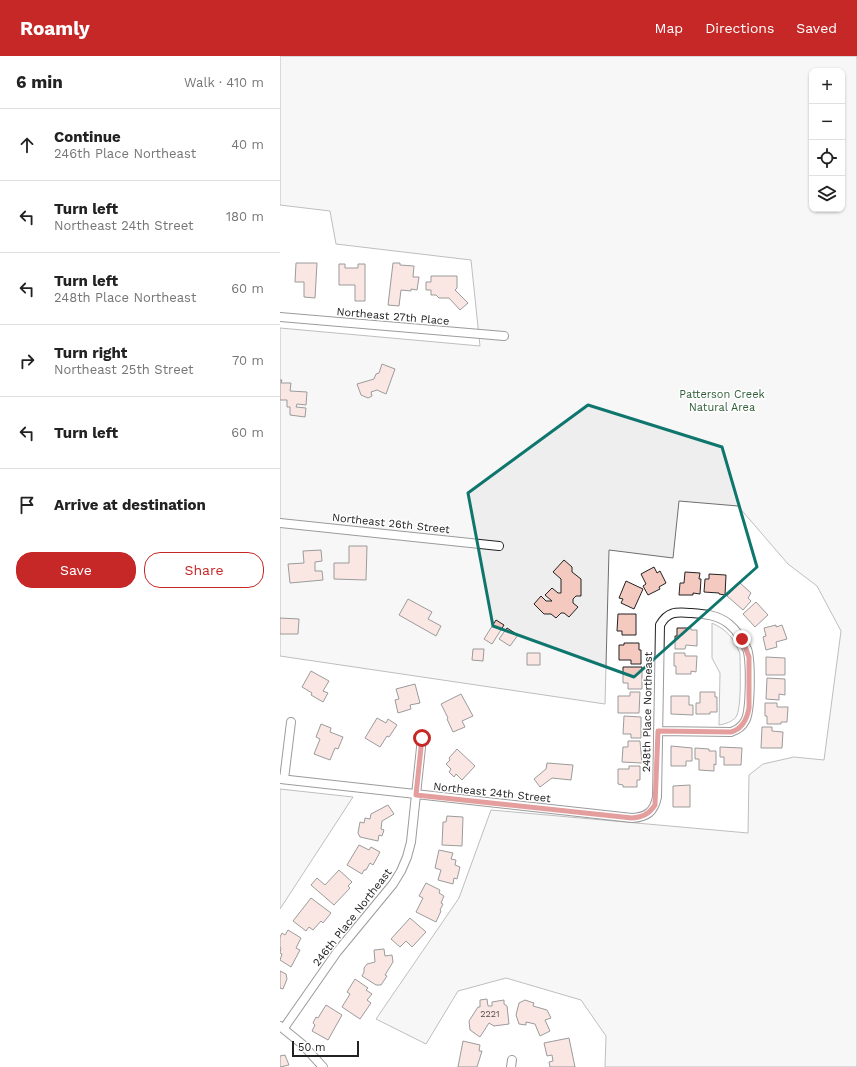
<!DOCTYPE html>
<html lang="en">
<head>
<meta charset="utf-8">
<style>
	:root { --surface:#fff; --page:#f6f6f6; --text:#222; --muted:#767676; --line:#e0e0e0; --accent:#c62828 }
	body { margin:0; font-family:"Work Sans",sans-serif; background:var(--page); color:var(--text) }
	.controls { position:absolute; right:12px; top:12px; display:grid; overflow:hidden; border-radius:8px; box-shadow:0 1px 3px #0004 }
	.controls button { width:36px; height:36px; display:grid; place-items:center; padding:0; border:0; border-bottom:1px solid var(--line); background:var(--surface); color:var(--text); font:20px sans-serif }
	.scale { position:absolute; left:12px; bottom:10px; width:67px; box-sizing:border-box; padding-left:4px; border:2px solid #222; border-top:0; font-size:11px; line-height:14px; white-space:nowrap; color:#222; -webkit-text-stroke:3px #fff; paint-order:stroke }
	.stop { position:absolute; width:12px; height:12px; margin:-9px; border:3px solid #c62828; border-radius:50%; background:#fff }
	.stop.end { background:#c62828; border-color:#fff; box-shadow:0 1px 4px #0008 }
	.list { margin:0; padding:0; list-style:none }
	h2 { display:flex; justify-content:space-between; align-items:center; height:52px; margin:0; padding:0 16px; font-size:17px }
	h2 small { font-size:13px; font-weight:400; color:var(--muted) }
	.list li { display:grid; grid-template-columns:26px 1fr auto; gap:12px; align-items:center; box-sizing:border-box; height:72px; padding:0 16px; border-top:1px solid var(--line) }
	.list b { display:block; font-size:15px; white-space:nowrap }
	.list p { margin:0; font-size:13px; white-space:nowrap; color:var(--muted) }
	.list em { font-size:13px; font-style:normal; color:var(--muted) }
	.actions { display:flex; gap:8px; padding:12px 16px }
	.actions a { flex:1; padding:9px 0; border:1px solid var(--accent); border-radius:16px; text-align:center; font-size:14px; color:var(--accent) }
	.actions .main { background:var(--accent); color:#fff }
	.icon { flex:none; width:22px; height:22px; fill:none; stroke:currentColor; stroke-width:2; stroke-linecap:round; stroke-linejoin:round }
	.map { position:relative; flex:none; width:577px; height:1011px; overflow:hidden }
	header { display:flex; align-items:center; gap:24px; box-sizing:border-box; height:56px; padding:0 20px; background:var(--accent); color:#fff }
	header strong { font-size:19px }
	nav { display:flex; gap:22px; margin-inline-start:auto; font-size:14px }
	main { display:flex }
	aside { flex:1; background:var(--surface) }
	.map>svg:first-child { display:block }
	.green { fill:#eee; stroke:#6f6f6f; fill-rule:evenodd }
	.building { fill:#f3c9c0; stroke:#222 }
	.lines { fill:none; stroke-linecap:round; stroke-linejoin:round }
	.street-casing { stroke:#222; stroke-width:10 }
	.street { stroke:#fff; stroke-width:8 }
	.route { stroke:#c62828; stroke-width:5 }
	.marked { fill:none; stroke:#0f766e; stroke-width:3; stroke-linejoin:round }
	.labels { text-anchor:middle; stroke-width:3; stroke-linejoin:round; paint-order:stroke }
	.number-label { font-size:9px; fill:#564c4a }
	.street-label { font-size:11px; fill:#222; stroke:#fff }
	.park-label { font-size:11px; fill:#2f5e38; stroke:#fff }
</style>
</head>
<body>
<header>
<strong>Roamly</strong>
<nav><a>Map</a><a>Directions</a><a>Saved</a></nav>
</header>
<main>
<aside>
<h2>6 min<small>Walk · 410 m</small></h2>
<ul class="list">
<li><svg class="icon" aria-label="ahead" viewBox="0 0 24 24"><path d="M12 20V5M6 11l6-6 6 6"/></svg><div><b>Continue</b><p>246th Place Northeast</p></div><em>40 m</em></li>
<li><svg class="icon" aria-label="left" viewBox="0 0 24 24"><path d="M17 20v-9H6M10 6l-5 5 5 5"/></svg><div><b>Turn left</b><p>Northeast 24th Street</p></div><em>180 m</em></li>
<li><svg class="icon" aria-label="left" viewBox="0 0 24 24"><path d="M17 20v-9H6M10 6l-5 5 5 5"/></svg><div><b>Turn left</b><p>248th Place Northeast</p></div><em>60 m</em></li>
<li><svg class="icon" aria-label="right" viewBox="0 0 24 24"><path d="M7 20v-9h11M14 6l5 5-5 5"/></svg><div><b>Turn right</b><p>Northeast 25th Street</p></div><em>70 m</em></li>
<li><svg class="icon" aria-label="left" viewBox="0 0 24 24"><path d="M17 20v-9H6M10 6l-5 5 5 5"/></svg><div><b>Turn left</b></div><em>60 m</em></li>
<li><svg class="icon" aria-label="arrive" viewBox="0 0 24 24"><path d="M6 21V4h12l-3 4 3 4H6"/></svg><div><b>Arrive at destination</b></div></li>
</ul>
<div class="actions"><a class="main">Save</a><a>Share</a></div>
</aside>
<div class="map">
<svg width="577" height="1011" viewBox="0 0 577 1011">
	<rect width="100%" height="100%" fill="#fff"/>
	<path class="green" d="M0 0H577V1011H325L326 980 301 944 226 922 178 935 146 988 96 963 179 842 211 754 468 777 469 719 483 708 514 701 544 704 561 575 537 530 508 508 458 450 399 445 393 502 329 494 325 648 0 600V272L200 290 191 204 56 188 50 155 0 149ZM532 15H562V153H532Z
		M432 567C447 574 454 582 460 598 460 611 462 652 456 661 452 666 445 668 439 669L440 617 432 602Z
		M0 733 73 741 0 853Z"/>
	<path class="building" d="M16 207H37L35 242 24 241V226H15Z
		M113 207H120V209L134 210 133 221H139L137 234 131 233V235L121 234 119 250 108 249Z
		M59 208H65V212H78V208H85V245H75V229H59Z
		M151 220H177V232L175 234 188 247 180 254 169 242H159L156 239H151V234H146V226H151Z
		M102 308 115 313 106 338 97 334 91 336 92 340 88 342 81 339 77 328 94 323 96 318 99 317Z
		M0 324H2L1 327H11L10 335 27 336 26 349 17 348 16 351 26 352 25 361 10 359V351H7V344H0Z
		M69 490H87L86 524 54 523V507H69Z
		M41 494 42 505 35 506V515H42L43 524 10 527 8 508 24 507 23 495Z
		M284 504 292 511V516L301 523V540H296L293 543V547L298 551 289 561 284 557H281L276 562 271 558H264L254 548 261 540 266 545H272L265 539 272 532 278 537H281V523L273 516Z
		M374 511 377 517 380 515 386 527 379 531 380 533 368 539 363 530 366 528 361 518Z
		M405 516 420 517 419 523H421L420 538 413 537V539H399L400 527H404Z
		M429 518 446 519 445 539 439 538V537L424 536 425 523H429Z
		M346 525 363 533 354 553 341 547 343 543 339 542Z
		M460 527 471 537 468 542 471 545 463 554 447 540Z
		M128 543 152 556 148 563 161 570 156 580 119 559Z
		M476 546 488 559 475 571 463 558Z
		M338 558H356V579H342V575H337Z
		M0 562 19 563 18 578H0Z
		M216 564 224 569 212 588 204 583Z
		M496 569V571L502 569 507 583 496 586 497 591 486 594 483 581 486 580 484 572Z
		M227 572 238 579 230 590 219 583Z
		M397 572H411V574H417V590L406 589 405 593H395V580H397Z
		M344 587H359V594H361V608H351V604H339V589H344Z
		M193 593H204L203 605 192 604Z
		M247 597H260V609H247Z
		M394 597H405V600H417L416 616 411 615V618H396V610H394Z
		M486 601 505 602V619H486Z
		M343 611H362V633H348V627H343Z
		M31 615 49 625 43 635 48 637 43 646 31 639 32 637 22 631Z
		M487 622 505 623V639L499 638V644L486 643Z
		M135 628 140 647 130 649 131 653 118 657 115 644 119 643 116 633Z
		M350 636H360L359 657H338V640H350Z
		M420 636H435V641H437V656H430V658H416V647H420Z
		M181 638 193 660 182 665 185 671 173 676 167 663 168 662 161 648Z
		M391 640H409V649H413V659L391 658Z
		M485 647H497V651H508L507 666H501V668H487V660H485Z
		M344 660 361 661V682H351V678H343Z
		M97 662 106 667 108 663 117 669 109 681 107 680 100 691 85 682Z
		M41 668 51 672 50 676 63 681 58 693 55 692 50 704 34 698 40 683 36 681Z
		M482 671H492V675L503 676 502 692H481Z
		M348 685H360L362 707 342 706 343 691H348Z
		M391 690 412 692V705H406V710H391Z
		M440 691 462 692 461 709H444V701H440Z
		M415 692 429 693V695H436V709L434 708V715L419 714V703H415Z
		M177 693 195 710 182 724 176 718 174 721 169 716 171 713 166 708 170 704 169 702Z
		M267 707 293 709 291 724 272 722 260 731 254 723 266 713Z
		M349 710H360V724H357V731H343V729L338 728V713H349Z
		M410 729V751H393V730Z
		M108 749 114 758 102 765 101 773 104 774 102 780 99 779 98 785 80 781 78 777 80 766 84 767 85 762 90 763 91 758Z
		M167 760 183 761 182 790 162 789 163 766H166Z
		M79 789 89 794 91 791 100 796 93 809 90 807 86 814H84L82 818 67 809Z
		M159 794 173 797 171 803 176 804 175 809 180 811 177 823 174 822 173 828 158 824 161 814 155 812Z
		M59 814 72 826 68 830 70 832 54 849 31 829 37 822 45 829Z
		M146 827 160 834 159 837 164 840 161 847 163 848 160 854 161 855 156 866 136 856 143 842 139 840Z
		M31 842 51 857 43 867 41 865 33 874 29 871 26 875 13 865Z
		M130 862 146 876 132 891 126 885 120 891 111 883Z
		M8 874 21 882 16 892 20 894 11 911 0 904 2 898 0 897 1 892 0 891V881L2 877 5 879Z
		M104 893 105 900 112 899 113 906 105 919 107 920 101 929H96L82 920 84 916V912L87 908 95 906 94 894Z
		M0 915 6 918 7 923 3 933 0 932Z
		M75 923 88 932 86 934 92 938 87 944 91 947 80 963 62 951 70 938 67 936Z
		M207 943 208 950H212V946L224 944V948L227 950 229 968 214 970 209 967 200 981 190 974 189 965 198 951H200V944Z
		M245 944 254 947 253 950 267 954 271 962 265 964 270 975 260 980 255 968 246 966V969L239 968 236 959 239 947Z
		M46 949 62 959 48 984 32 975 35 969 33 967 36 961 38 962Z
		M289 982 295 1011H270L269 1006 273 1005 272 999 267 1000 264 987Z
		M183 985 200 989 199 995H202L197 1011H178Z
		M5 999 9 1009 0 1011V1000Z"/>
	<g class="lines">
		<g class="street-casing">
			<path id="street" d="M0 261 224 280
				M0 467 219 490
				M0 723 352 762C367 761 374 756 377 741L380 569C388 555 396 556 411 557 425 558 438 559 449 568 456 574 463 584 467 593 471 603 471 656 465 665 462 671 457 674 451 676L378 675
				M4 723 11 666
				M0 970 22 988 43 1011
				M4 972 57 896 113 828 121 815 127 801 131 786 142 682
				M231 1011 232 1004"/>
		</g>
		<use href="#street" class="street"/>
	</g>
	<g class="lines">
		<path class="route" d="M142 682 136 739 352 762C363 761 369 758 375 749L378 675 451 676C462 673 467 663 469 652V601L462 583"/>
	</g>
	<path d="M0 0H577V1011H0ZM308 349 442 391 477 511 354 621 213 570 188 437Z" fill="#fff" fill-opacity=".55" fill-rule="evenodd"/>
	<path class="marked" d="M308 349 442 391 477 511 354 621 213 570 188 437Z"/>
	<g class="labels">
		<g class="number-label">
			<text x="210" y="961">2221</text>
		</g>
		<g class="street-label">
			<text transform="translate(113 260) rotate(5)" y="4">Northeast 27th Place</text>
			<text transform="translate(111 467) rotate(6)" y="4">Northeast 26th Street</text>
			<text transform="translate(367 656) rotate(-89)" y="4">248th Place Northeast</text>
			<text transform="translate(212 736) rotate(6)" y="4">Northeast 24th Street</text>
			<text transform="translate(72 861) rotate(-52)" y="4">246th Place Northeast</text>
		</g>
		<g class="park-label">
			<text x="442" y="342">Patterson Creek<tspan x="442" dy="13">Natural Area</tspan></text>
		</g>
	</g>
</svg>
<div class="controls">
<button>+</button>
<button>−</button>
<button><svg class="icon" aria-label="locate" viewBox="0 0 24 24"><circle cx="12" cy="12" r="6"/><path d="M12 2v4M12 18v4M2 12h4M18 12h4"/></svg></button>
<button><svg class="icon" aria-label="layers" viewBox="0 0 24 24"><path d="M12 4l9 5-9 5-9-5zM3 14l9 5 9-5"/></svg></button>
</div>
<div class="scale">50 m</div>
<div class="stop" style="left:142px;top:682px"></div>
<div class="stop end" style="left:462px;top:583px"></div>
</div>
</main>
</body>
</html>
